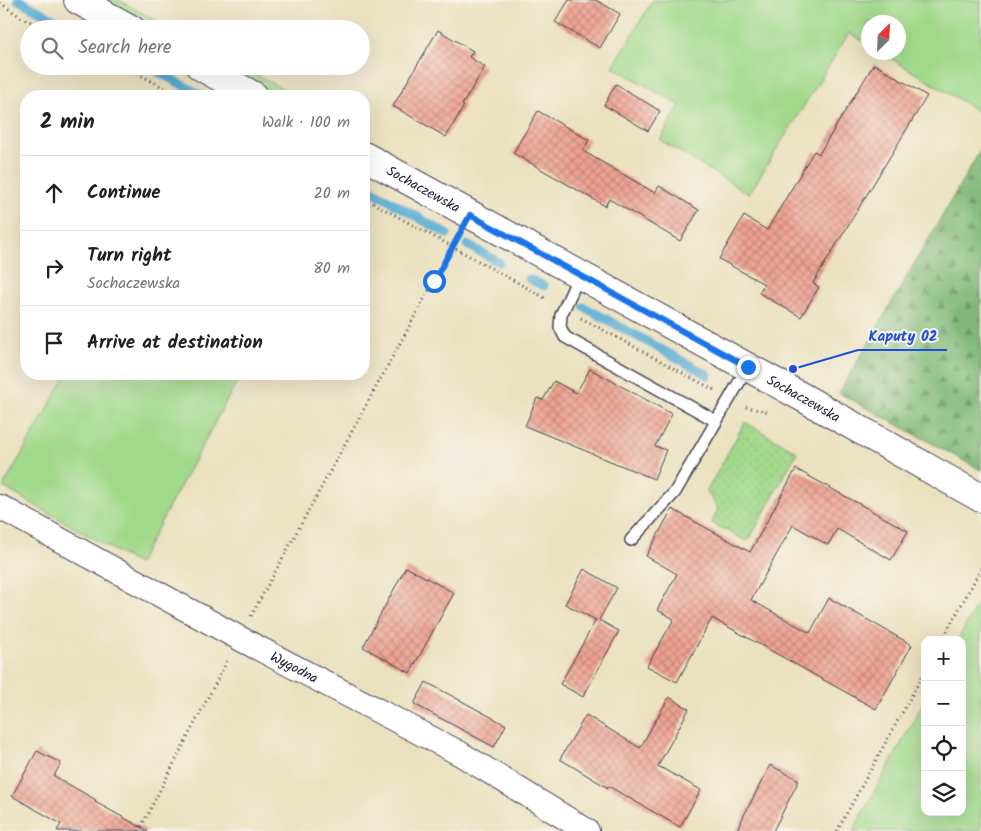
<!DOCTYPE html>
<html lang="en">
<head>
<meta charset="utf-8">
<style>
	:root { --surface:#fff; --page:#f6f6f6; --text:#202124; --muted:#757577; --line:#e0e0e0 }
	body { margin:0; font-family:Kalam,sans-serif; background:var(--page); color:var(--text) }
	.controls { position:absolute; right:15px; bottom:15px; display:grid; overflow:hidden; border-radius:10px; box-shadow:0 5px 20px #0002 }
	.controls button { width:45px; height:45px; display:grid; place-items:center; padding:0; border:0; border-bottom:1px solid var(--line); background:var(--surface); color:var(--text); font:25px sans-serif }
	.compass { position:absolute; left:861px; top:15px; width:45px; height:45px; border-radius:50%; background:var(--surface); box-shadow:0 5px 20px #0002; rotate:24deg }
	.stop { position:absolute; width:15px; height:15px; margin:-11px; border:4px solid #1a73e8; border-radius:50%; background:#fff }
	.stop.end { background:#1a73e8; border-color:#fff; box-shadow:0 1px 5px #0008 }
	.list { margin:0; padding:0; list-style:none }
	h2 { display:flex; justify-content:space-between; align-items:center; height:65px; margin:0; padding:0 20px; font-size:21px }
	h2 small { font-size:16px; font-weight:400; color:var(--muted) }
	.list li { display:grid; grid-template-columns:32px 1fr auto; gap:15px; align-items:center; box-sizing:border-box; height:75px; padding:0 20px; border-top:1px solid var(--line) }
	.list b { display:block; font-size:19px; white-space:nowrap }
	.list p { margin:0; font-size:16px; white-space:nowrap; color:var(--muted) }
	.list em { font-size:16px; font-style:normal; color:var(--muted) }
	.icon { flex:none; width:28px; height:28px; fill:none; stroke:currentColor; stroke-width:2; stroke-linecap:round; stroke-linejoin:round }
	.map { position:relative; flex:none; width:981px; height:831px; overflow:hidden }
	.search { position:absolute; background:var(--surface); box-shadow:0 5px 20px #0002; left:20px; top:20px; width:350px; height:55px; display:flex; align-items:center; gap:12px; box-sizing:border-box; padding:0 18px; border-radius:28px; color:var(--muted); font-size:19px }
	.panel { position:absolute; background:var(--surface); box-shadow:0 5px 20px #0002; left:20px; top:90px; width:350px; height:290px; border-radius:20px }
	.map>svg:first-child { display:block }
	.grass { fill:#a1d98b; stroke:#627e63 }
	.forest { fill:url(#forest-firs); stroke:#516e59 }
	.park { fill:url(#park-dots); stroke:#627e63 }
	.lines { fill:none; stroke-linecap:round; stroke-linejoin:round }
	.stream { stroke:#56acd2; stroke-width:9 }
	.building { fill:url(#building-cross-hatch) }
	.service-casing { stroke:#403f4f; stroke-width:14 }
	.minor-casing { stroke:#403f4f; stroke-width:26 }
	.tertiary-casing { stroke:#403f4f; stroke-width:30 }
	.path { stroke:#403f4f; stroke-width:3; stroke-dasharray:1 4; stroke-linecap:butt }
	.service { stroke:#fff; stroke-width:11 }
	.minor { stroke:#fff; stroke-width:24 }
	.tertiary { stroke:#fff; stroke-width:28 }
	.route { stroke:#1a73e8; stroke-width:6 }
	.labels { text-anchor:middle; stroke-width:4; stroke-linejoin:round; paint-order:stroke }
	.street-label { font-size:14px; fill:#22223b; stroke:#f7f3e8 }
	.leader { fill:none; stroke:#1d4ed8; stroke-width:2 }
	.callout-dot { fill:#1d4ed8; stroke:#f7f3e8; stroke-width:2 }
	.callout-label { font-size:15px; text-anchor:middle; font-weight:bold; fill:#1d4ed8; stroke:#f7f3e8; stroke-width:4; stroke-linejoin:round; paint-order:stroke }
</style>
</head>
<body>
<div class="map">
<svg width="981" height="831" viewBox="0 0 981 831">
	<defs>
		<pattern id="forest-firs" width="22" height="20" patternUnits="userSpaceOnUse" patternTransform="scale(1.25)"><rect width="22" height="20" fill="#80b977"/><path d="M5 1l3.5 6h-7zM16 11l3.5 6h-7z" fill="#689663"/></pattern>
		<pattern id="park-dots" width="8" height="8" patternUnits="userSpaceOnUse" patternTransform="scale(1.25)"><rect width="8" height="8" fill="#a1d98b"/><path d="M2 2h.1M6 6h.1" fill="none" stroke="#8aba79" stroke-width="1.8" stroke-linecap="round"/></pattern>
		<pattern id="building-cross-hatch" width="8" height="8" patternUnits="userSpaceOnUse" patternTransform="scale(1.25)"><rect width="8" height="8" fill="#efa292"/><path d="M0 0l8 8M0 8l8-8" fill="none" stroke="#c18478"/></pattern>
	</defs>
	<rect width="100%" height="100%" fill="#f7f3e8"/>
	<filter id="ink" filterUnits="userSpaceOnUse"><feTurbulence type="fractalNoise" baseFrequency=".02" numOctaves="2"/><feDisplacementMap in="SourceGraphic" scale="10" xChannelSelector="R" yChannelSelector="G"/><feConvolveMatrix kernelMatrix="1 2 1 2 8 2 1 2 1" color-interpolation-filters="sRGB"/></filter>
	<filter id="wash" filterUnits="userSpaceOnUse"><feTurbulence type="fractalNoise" baseFrequency=".0096" numOctaves="4" result="noise"/><feDisplacementMap in="SourceGraphic" scale="20" xChannelSelector="R" yChannelSelector="G"/><feGaussianBlur stdDeviation="1.12" result="paint"/><feColorMatrix in="noise" values="0 0 0 0 0 0 0 0 0 0 0 0 0 0 0 0 0 1.4 0 .05"/><feComposite in="paint" operator="in"/></filter>
	<g filter="url(#wash)">
		<rect width="100%" height="100%" fill="#ebe1bf"/>
		<path class="grass" d="M103 0H119L171 29H156Z
			M653 0H981V113L882 53 898 52V22H868V44L849 33 749 194 660 140 680 105 613 67Z
			M225 66H240L296 96H280Z
			M67 374H241L138 564 3 487Z
			M981 597V831H853L925 700V812H962V640H958Z"/>
		<path class="forest" d="M981 149V470L839 393Z"/>
		<path class="park" d="M745 422 797 452 750 538 747 541 712 523 718 509 707 491Z"/>
		<g class="lines">
			<path class="stream" d="M18 0 74 29
				M147 66 201 95
				M364 186 447 234
				M467 245 499 262
				M529 279 544 286
				M584 307 708 375"/>
		</g>
		<g id="blocks">
			<path class="building" d="M569 0H596L620 14 600 48 555 22Z
				M438 30 473 51 469 57 485 67 462 105 464 106 446 137 393 106Z
				M874 64 927 96 813 283 819 287 801 317 759 293 764 284 719 259 744 216 767 230 814 151 819 154Z
				M616 84 660 111 648 131 604 105Z
				M538 111 589 140 583 151 655 193 659 186 699 210 680 241 609 199 605 206 513 153Z
				M590 369 672 414 655 446 666 450 654 479 525 426 537 398 543 400 554 381 576 393Z
				M796 469 908 531 891 560 837 529 828 545 793 525 751 600 810 633 829 598 912 645 876 709 712 618 677 682 647 666 674 619 657 610 677 574 646 556 672 509 750 552Z
				M406 567 454 593 410 673 363 647Z
				M584 569 617 588 599 620 619 631 583 697 560 684 596 620 565 604Z
				M426 682 506 725 494 747 414 704Z
				M669 697 689 709 658 766 701 790 680 827 608 786V788L560 759 586 715 640 748Z
				M37 751 61 763 54 776 96 800 95 802 148 831H57L61 824 12 796Z
				M770 765 799 780 773 831H736Z"/>
		</g>
	</g>
	<g filter="url(#ink)">
		<use href="#blocks" fill-opacity="0" stroke="#403f4f" stroke-width="1"/>
		<g class="lines">
			<g class="service-casing">
				<path id="service" d="M580 274 561 315 560 327 565 337 716 421
					M631 540 675 492 748 367"/>
			</g>
			<g class="minor-casing">
				<g id="minor">
					<path id="s1" d="M0 507 239 638 459 753 587 831"/>
				</g>
			</g>
			<g class="tertiary-casing">
				<g id="tertiary">
					<path d="M78 0 131 29"/>
					<path d="M200 66 254 96"/>
					<path id="s2" d="M364 156 802 397 981 498"/>
				</g>
			</g>
			<path class="path" d="M0 3 22 18 47 29
				M124 66 179 96
				M364 198 547 299
				M581 318 714 390
				M746 407 769 412
				M251 616 458 237
				M942 640 981 569
				M139 831 227 661
				M837 831 925 671"/>
			<use href="#service" class="service"/>
			<use href="#minor" class="minor"/>
			<use href="#tertiary" class="tertiary"/>
		</g>
	</g>
	<g class="lines" filter="url(#ink)">
		<path class="route" d="M434 281 470 215 748 367"/>
	</g>
	<g class="labels">
		<g class="street-label">
			<text dy="5" stroke="none"><textPath href="#s2" startOffset="68">Sochaczewska</textPath></text>
			<text dy="5" stroke="none"><textPath href="#s2" startOffset="502">Sochaczewska</textPath></text>
			<text dy="5" stroke="none"><textPath href="#s1" startOffset="335">Wygodna</textPath></text>
		</g>
	</g>
	<path class="leader" d="M793 369L858 350H947"/>
	<circle class="callout-dot" cx="793" cy="369" r="5"/>
	<g class="callout-label">
		<text x="903" y="341">Kaputy 02</text>
	</g>
</svg>
<div class="controls">
<button>+</button>
<button>−</button>
<button><svg class="icon" aria-label="locate" viewBox="0 0 24 24"><circle cx="12" cy="12" r="6"/><path d="M12 2v4M12 18v4M2 12h4M18 12h4"/></svg></button>
<button><svg class="icon" aria-label="layers" viewBox="0 0 24 24"><path d="M12 4l9 5-9 5-9-5zM3 14l9 5 9-5"/></svg></button>
</div>
<svg class="compass" viewBox="-18 -18 36 36"><path d="M0-13l5 13h-10z" fill="#e53935"/><path d="M0 13l5-13h-10z" fill="#757577"/></svg>
<div class="stop" style="left:434px;top:281px"></div>
<div class="stop end" style="left:748px;top:367px"></div>
<div class="search"><svg class="icon" aria-label="search" viewBox="0 0 24 24"><circle cx="10" cy="10" r="6"/><path d="M15 15l6 6"/></svg>Search here</div>
<section class="panel">
<h2>2 min<small>Walk · 100 m</small></h2>
<ul class="list">
<li><svg class="icon" aria-label="ahead" viewBox="0 0 24 24"><path d="M12 20V5M6 11l6-6 6 6"/></svg><div><b>Continue</b></div><em>20 m</em></li>
<li><svg class="icon" aria-label="right" viewBox="0 0 24 24"><path d="M7 20v-9h11M14 6l5 5-5 5"/></svg><div><b>Turn right</b><p>Sochaczewska</p></div><em>80 m</em></li>
<li><svg class="icon" aria-label="arrive" viewBox="0 0 24 24"><path d="M6 21V4h12l-3 4 3 4H6"/></svg><div><b>Arrive at destination</b></div></li>
</ul>
</section>
</div>
</body>
</html>
